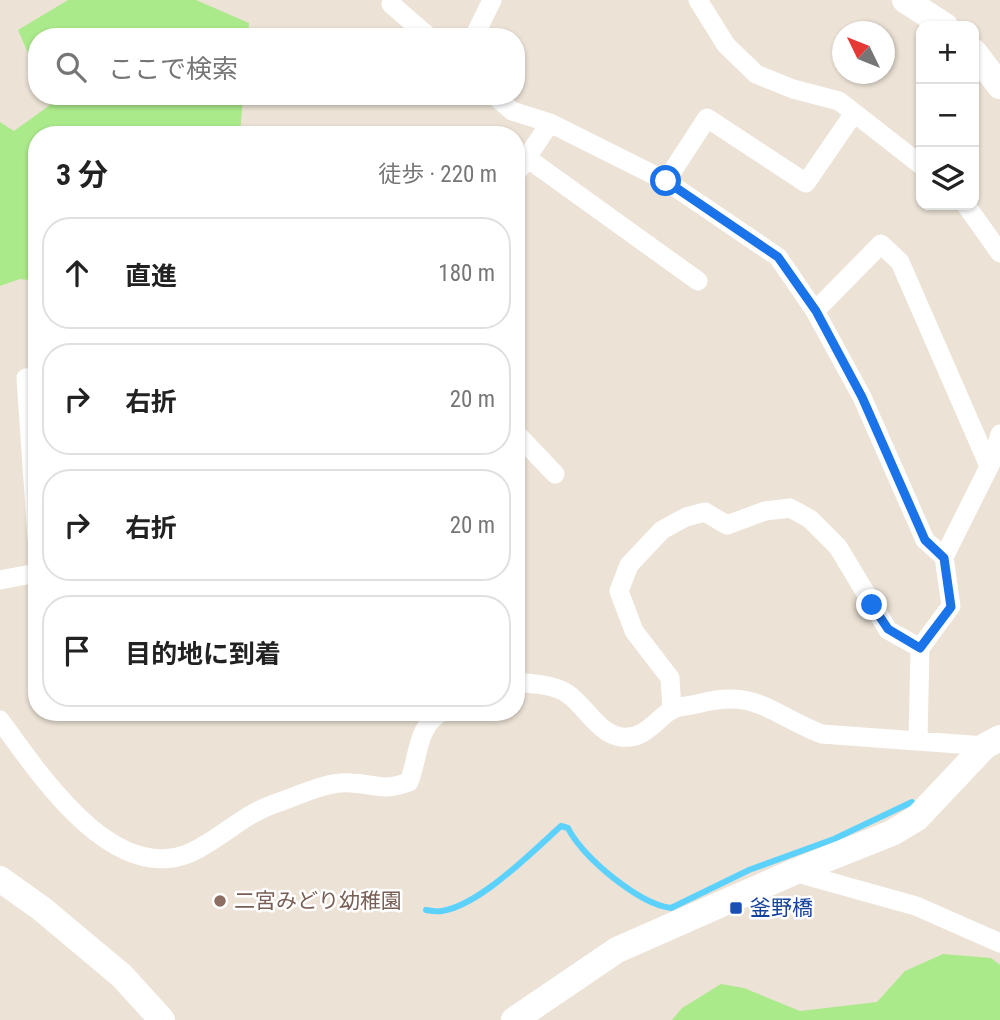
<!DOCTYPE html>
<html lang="ja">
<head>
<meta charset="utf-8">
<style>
	:root { --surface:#fff; --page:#f6f6f6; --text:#222; --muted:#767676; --line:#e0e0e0 }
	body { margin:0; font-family:"Roboto Condensed","Noto Sans JP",sans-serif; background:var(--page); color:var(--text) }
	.controls { position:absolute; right:21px; top:21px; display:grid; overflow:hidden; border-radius:14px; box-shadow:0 2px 5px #0004 }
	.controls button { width:63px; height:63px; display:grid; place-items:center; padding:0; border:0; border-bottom:2px solid var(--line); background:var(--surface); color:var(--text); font:35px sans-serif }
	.compass { position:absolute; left:832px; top:21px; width:63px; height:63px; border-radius:50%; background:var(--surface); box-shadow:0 2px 5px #0004; rotate:313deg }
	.stop { position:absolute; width:21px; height:21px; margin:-16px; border:5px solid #1a73e8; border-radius:50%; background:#fff }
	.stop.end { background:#1a73e8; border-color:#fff; box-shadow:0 2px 7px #0008 }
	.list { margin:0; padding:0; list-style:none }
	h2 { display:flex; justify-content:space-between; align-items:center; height:91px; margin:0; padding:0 28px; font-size:30px }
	h2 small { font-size:23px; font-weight:400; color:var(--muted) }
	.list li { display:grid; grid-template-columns:46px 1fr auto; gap:21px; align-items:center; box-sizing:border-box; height:112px; margin:0 14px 14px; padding:0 14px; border:2px solid var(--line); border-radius:28px }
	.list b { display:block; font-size:26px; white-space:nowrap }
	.list em { font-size:23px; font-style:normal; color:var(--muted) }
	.icon { flex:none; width:38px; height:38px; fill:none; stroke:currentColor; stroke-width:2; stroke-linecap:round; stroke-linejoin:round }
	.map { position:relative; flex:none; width:1000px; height:1020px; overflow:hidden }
	.search { position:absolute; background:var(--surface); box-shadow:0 2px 5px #0004; left:28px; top:28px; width:497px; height:77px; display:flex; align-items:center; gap:18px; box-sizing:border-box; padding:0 24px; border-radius:28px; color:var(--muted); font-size:26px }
	.panel { position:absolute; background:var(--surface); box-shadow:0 2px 5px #0004; left:28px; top:126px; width:497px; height:595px; border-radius:28px }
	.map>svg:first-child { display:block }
	.green { fill:#abea8b }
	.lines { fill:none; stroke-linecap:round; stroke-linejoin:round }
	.stream { stroke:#5bd1fc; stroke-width:6 }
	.street { stroke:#fff; stroke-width:19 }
	.secondary { stroke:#fff; stroke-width:26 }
	.route { stroke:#1a73e8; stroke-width:9 }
	.education-dot { fill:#8d6e63; stroke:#fff; stroke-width:2.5 }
	.transit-dot { fill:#1a4fb4; stroke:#fff; stroke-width:2.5 }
	.labels { text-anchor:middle; stroke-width:5; stroke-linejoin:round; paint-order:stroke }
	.education-label { font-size:21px; fill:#785e54; stroke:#fff; text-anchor:start }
	.transit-label { font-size:21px; fill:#164399; stroke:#fff; text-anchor:start }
</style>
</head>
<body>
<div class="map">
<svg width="1000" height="1020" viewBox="0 0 1000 1020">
	<rect width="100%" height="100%" fill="#ece2d6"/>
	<path class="green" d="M68 0H196L249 23 248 37H37V74L18 30Z
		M47 96H243L240 135H37V281L20 279 0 286V122L14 131 50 105Z
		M943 954 991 958 1000 965V1020H672L682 1008 721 984 744 988 800 1011 877 1002 905 971Z"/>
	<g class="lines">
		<path class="stream" d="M426 910C431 911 437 912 442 911 480 905 532 852 561 826L568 828C582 857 639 904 671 908L749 870 834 839 912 802"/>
		<path class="street" d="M698 0 726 45 756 74 793 89 839 101 921 165
			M391 4 429 37
			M474 37 492 0
			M495 96 512 111 550 123 666 181 778 257 815 311 862 397 925 540 944 557 951 606 920 648 918 740
			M527 158 698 281
			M516 174 550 123
			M666 181 707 118 806 183 854 113
			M966 205 1000 253
			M815 311 881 244 900 262 989 466
			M37 377 26 378 37 539
			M516 433 555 474
			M944 557 993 459 1000 434
			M0 580 37 573
			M516 682C532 684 554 684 568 694 585 706 599 734 621 737 644 740 655 721 671 710 678 706 689 706 697 704 757 688 770 714 822 734L985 746
			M672 710 670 678 634 631 619 591 629 565 662 530 686 517 705 512 727 525 765 511 790 508 810 519 838 547 888 630 920 648
			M0 720C38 772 113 888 192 852 220 839 244 814 274 804 298 796 326 781 351 783 378 784 380 792 409 782 419 757 416 726 442 712
			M794 872 916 906 1000 943"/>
		<path class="secondary" d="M905 0 945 26
			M974 52 1000 86
			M0 879 42 909 122 976 162 1020
			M514 1020 617 950 794 872 892 833 917 818 985 746 1000 738"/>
	</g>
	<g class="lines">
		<path class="route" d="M666 181 778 257 816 311 862 397 925 540 944 558 951 607 920 648 888 629 872 605"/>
	</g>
	<circle class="education-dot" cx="220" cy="901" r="7"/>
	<rect class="transit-dot" x="729" y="901" width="14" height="14" rx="3.5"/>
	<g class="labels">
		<g class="education-label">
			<text x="234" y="908">二宮みどり幼稚園</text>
		</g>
		<g class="transit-label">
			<text x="750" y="915">釜野橋</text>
		</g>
	</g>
</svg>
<div class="controls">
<button>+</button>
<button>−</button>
<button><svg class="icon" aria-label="layers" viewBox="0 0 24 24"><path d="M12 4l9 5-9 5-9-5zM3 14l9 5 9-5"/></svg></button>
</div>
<svg class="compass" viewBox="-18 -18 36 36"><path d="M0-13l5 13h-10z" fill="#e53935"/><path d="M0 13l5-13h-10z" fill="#767676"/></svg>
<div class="stop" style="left:666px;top:181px"></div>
<div class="stop end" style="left:872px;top:605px"></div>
<div class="search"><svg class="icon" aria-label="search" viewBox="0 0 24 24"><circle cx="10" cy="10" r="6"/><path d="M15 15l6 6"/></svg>ここで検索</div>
<section class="panel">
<h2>3 分<small>徒歩 · 220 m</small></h2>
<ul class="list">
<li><svg class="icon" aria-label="ahead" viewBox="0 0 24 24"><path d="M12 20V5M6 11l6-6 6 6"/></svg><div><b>直進</b></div><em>180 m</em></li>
<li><svg class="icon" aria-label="right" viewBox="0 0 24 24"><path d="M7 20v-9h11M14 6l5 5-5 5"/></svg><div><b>右折</b></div><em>20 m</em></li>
<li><svg class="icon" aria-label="right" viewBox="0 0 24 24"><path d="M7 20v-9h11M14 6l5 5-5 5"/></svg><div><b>右折</b></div><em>20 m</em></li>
<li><svg class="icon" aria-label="arrive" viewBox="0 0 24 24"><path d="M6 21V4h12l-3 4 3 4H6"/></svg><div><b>目的地に到着</b></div></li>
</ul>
</section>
</div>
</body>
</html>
